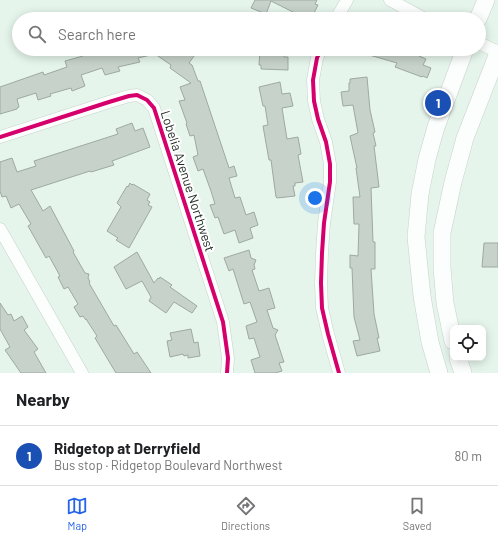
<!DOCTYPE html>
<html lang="en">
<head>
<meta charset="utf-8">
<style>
	:root { --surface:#fff; --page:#f2f2f2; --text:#202124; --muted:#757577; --line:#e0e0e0; --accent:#2563eb }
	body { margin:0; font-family:Barlow,sans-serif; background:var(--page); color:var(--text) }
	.controls { position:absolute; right:12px; bottom:12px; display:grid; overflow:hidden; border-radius:8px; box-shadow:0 2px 10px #0003 }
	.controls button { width:36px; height:36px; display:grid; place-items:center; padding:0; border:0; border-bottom:1px solid var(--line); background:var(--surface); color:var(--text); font:20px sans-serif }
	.you { position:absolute; left:315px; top:198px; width:14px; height:14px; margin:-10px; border:3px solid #fff; border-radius:50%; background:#1a73e8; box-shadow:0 0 0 6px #1a73e833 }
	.badge { display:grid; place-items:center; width:26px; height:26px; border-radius:50%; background:var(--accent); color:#fff; font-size:13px; font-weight:700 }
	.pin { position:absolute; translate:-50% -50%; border:2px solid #fff; box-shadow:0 1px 4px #0006 }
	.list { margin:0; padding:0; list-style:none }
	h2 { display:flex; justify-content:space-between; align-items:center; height:52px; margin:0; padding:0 16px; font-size:17px }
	h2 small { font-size:13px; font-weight:400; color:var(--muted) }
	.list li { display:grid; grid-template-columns:26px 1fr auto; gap:12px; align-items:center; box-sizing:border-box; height:60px; padding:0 16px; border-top:1px solid var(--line) }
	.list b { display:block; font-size:15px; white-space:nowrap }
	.list p { margin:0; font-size:13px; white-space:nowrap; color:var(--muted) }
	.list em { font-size:13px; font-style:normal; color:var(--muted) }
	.icon { flex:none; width:22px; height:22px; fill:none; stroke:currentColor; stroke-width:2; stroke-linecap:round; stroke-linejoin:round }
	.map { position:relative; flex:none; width:498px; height:373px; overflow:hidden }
	.search { position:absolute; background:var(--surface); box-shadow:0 2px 10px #0003; left:12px; right:12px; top:12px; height:44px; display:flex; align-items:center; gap:10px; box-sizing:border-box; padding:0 14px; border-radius:22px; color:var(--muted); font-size:15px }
	.sheet { height:112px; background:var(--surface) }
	nav { display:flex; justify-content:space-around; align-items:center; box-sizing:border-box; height:56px; border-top:1px solid var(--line); background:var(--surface); font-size:11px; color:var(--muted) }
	nav a { display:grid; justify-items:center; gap:2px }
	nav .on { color:var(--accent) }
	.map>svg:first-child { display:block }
	.building { fill:#c6d2ca; stroke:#9da9a2 }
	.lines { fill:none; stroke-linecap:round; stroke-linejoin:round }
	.minor-casing { stroke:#c7d2cb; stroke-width:13 }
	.secondary-casing { stroke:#c7d2cb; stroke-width:18 }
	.minor { stroke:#fbfefc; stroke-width:12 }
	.secondary { stroke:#fbfefc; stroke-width:17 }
	.cycleway-casing { stroke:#fff; stroke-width:6 }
	.cycleway { stroke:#d6006c; stroke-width:4 }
	.labels { text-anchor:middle; stroke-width:4; stroke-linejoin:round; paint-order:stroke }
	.street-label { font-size:13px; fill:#1d2721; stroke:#fff }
</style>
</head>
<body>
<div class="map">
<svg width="498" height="373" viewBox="0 0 498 373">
	<rect width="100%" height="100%" fill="#e5f5eb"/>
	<path class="building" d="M255 0H317L315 4 318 5 311 19H307L271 1 266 14 251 8Z
		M89 49H199L189 63 192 65 198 81H200L229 168 234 166 237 176 229 178 235 198 240 197 246 215 254 212 258 225 250 228 253 238 239 243 235 230 224 234 218 217 215 218 210 205 215 204 211 191 203 169 198 171 193 157 198 155 194 135 190 136 186 124 187 123 179 101 185 100 180 87 191 83 170 68 171 65 155 54 138 58 140 62 118 67 120 71 105 75 102 68 81 75 85 86 72 91 71 88 50 94 51 96 38 100 36 93 17 99 19 107 17 108V109L0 114V87L43 72 44 75 67 67 65 61 83 56 82 54 90 52Z
		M260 49H284V57H288V70L261 69V65H259Z
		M359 49H417L415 53 420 54 419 56 426 59 423 65 431 68 427 78 423 76 422 77 395 67 397 63 359 52Z
		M367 77 370 110 375 132 373 133 376 146H374L379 187 371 188 373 242H375V269H371L374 314 379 338H377L380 351 357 356 353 341 360 340 354 317 352 268H350V255L358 256 359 224H354L353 197H360L356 168H357L350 136 358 133 353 105 343 106 341 92 349 91V83H350V79Z
		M280 82 282 94 290 93 293 106 282 108 287 139 298 137 301 154 298 155 303 182 295 183V186H293L295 196 277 198 276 197 271 160H269L263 126 268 125 265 106H263L259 87Z
		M132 123 135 131 143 128 150 147 112 161 114 165 91 172 90 171 31 190 43 211 50 206 74 251 73 252 85 273 89 274 88 278 90 282 89 283 114 326 116 325 134 354 137 352 151 373H116L95 338 97 336 86 319V320L83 316 80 317 74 307 78 304 68 287 64 289 58 277 60 276 49 256 46 258 28 226 31 224 19 204 11 208 6 196 2 197 0 191V162L12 158 17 172 36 166 34 161 118 134 116 129Z
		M130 183 132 185 133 184 150 194 147 200 150 202 148 205 152 207 129 248 116 240 118 238 107 231 121 207 117 203 127 186 128 187Z
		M484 243H498V267H482Z
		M249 250 251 258 256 260 254 265 255 269 252 270 259 291 269 288 275 308 267 310 273 328 278 330 275 335 284 362 279 363 282 371 275 373H255L251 360 260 357 254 338 249 339 246 326 257 322 250 302 244 304 233 269 229 271 224 258Z
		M137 252 154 283 158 278 159 279 160 277 172 285 170 287 197 306 192 313 174 302 166 313 149 301 151 297 142 281 126 289 114 267Z
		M0 303 8 315 11 314 14 321 22 316 28 327 24 330 38 349 34 352 46 373H21L5 350 10 347 0 329Z
		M191 329 194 343 198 342 200 356 188 358V355L184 356 183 354 170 357 167 341 172 340 170 333Z"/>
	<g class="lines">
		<g class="minor-casing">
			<path id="minor" d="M390 0 425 19
				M336 19 347 0
				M479 43 498 52
				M321 49 317 58 313 80 314 101 318 119 326 142 330 164V182L324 223 322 253 321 283 322 308 328 334 339 373
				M0 137 109 102 129 96 137 95 147 100 154 108 223 322 228 358 227 373
				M0 229 82 373"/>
		</g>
		<g class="secondary-casing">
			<path id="secondary" d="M478 19 486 0
				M453 341 445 303 442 268V233L453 182 465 138 498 53
				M458 358 463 373
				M439 373 430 342 422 296 416 237 420 194 427 159 436 127 465 49"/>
		</g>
		<use href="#minor" class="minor"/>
		<use href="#secondary" class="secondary"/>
		<g class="cycleway-casing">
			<path id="cycleway" d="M321 49 317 58 313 80 314 101 318 119 326 142 330 164V182L324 223 322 253 321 283 322 308 328 334 339 373
				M0 137 109 102 129 96 137 95 147 100 154 108 223 322 228 358 227 373"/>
		</g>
		<use href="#cycleway" class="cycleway"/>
	</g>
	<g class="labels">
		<g class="street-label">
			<text transform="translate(188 181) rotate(72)" y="5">Lobelia Avenue Northwest</text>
		</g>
	</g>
</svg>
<div class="controls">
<button><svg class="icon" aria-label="locate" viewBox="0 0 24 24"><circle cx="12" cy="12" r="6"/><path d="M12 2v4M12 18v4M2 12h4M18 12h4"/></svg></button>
</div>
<div class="you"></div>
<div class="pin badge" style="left:438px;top:103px;background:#1a4fb4">1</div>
<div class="search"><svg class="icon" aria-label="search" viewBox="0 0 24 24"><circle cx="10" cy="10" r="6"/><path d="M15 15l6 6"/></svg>Search here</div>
</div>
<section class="sheet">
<h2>Nearby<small></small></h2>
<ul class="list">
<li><span class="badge" style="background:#1a4fb4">1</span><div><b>Ridgetop at Derryfield</b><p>Bus stop · Ridgetop Boulevard Northwest</p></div><em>80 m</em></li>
</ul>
</section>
<nav>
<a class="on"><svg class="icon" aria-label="map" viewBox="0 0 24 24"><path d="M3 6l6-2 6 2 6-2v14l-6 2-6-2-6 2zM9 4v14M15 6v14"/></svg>Map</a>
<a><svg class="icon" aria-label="directions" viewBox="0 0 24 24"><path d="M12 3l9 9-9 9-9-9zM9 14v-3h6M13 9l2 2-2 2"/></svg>Directions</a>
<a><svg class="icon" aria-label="saved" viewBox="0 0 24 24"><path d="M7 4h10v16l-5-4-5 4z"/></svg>Saved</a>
</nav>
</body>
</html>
